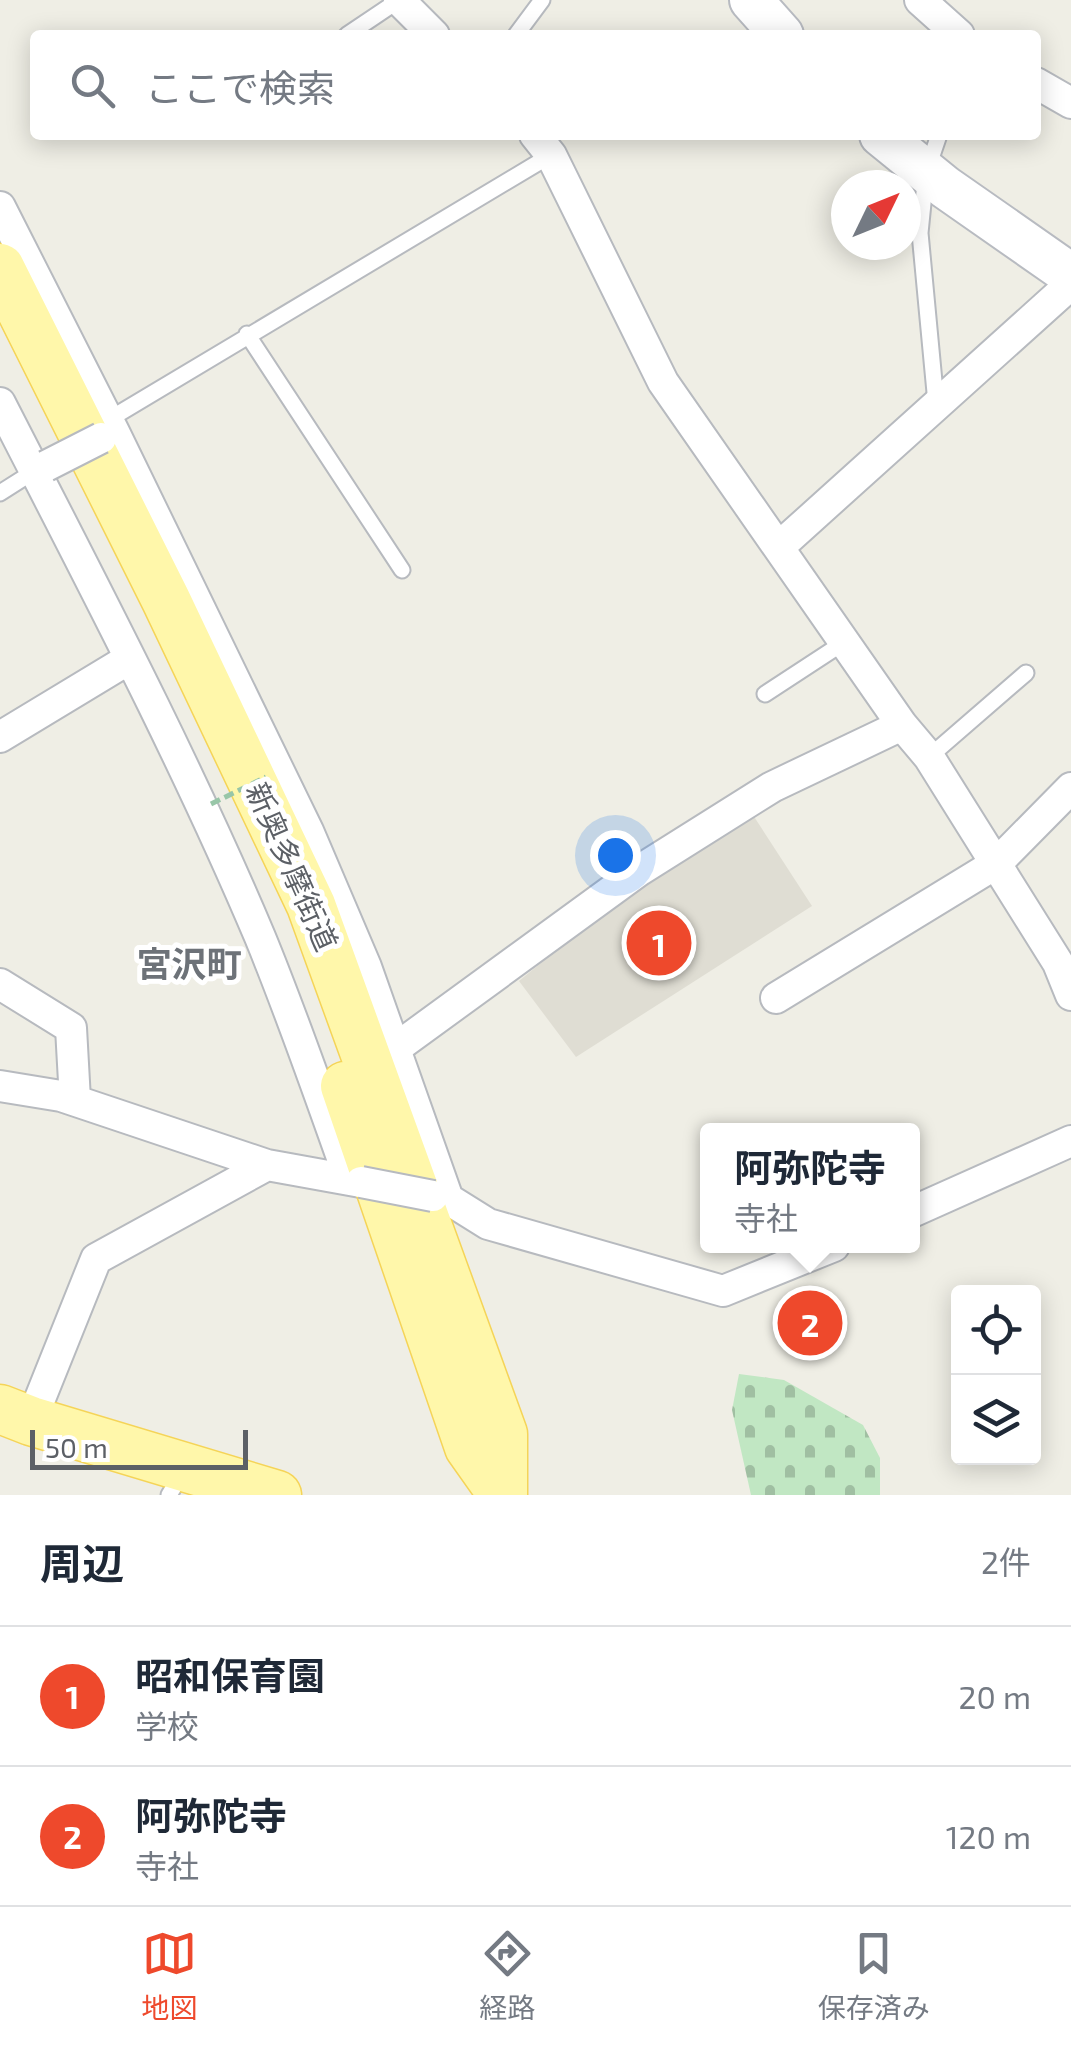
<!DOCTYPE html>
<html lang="ja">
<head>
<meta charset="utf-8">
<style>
	:root { --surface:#fff; --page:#f2f2f3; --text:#1f2937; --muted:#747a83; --line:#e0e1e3; --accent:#ee492c }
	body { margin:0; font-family:"Exo 2","Noto Sans JP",sans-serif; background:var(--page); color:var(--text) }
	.controls { position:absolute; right:30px; bottom:30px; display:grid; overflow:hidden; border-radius:10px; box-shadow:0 5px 25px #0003 }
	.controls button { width:90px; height:90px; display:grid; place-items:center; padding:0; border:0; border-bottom:2px solid var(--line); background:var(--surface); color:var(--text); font:50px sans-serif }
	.compass { position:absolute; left:831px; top:170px; width:90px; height:90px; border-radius:50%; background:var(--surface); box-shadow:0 5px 25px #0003; rotate:47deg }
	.scale { position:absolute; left:30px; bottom:25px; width:218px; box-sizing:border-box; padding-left:10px; border:5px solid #5c6066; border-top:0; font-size:28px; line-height:35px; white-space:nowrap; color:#5c6066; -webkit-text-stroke:8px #fff; paint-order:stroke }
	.you { position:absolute; left:615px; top:855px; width:35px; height:35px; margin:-25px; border:8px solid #fff; border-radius:50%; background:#1a73e8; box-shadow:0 0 0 15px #1a73e833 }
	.badge { display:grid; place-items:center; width:65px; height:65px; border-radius:50%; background:var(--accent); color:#fff; font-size:32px; font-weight:700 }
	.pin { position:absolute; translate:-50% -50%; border:5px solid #fff; box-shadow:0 2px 10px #0006 }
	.popup { position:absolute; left:700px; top:1123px; width:220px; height:130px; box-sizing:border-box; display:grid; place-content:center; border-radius:10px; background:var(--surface); filter:drop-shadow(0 2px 8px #0005); font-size:32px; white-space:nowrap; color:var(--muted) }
	.popup b { font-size:38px; color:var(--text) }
	.popup::after { content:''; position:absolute; left:50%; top:100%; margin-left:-20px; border:20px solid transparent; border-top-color:var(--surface) }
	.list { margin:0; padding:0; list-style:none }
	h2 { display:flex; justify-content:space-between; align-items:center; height:130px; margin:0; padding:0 40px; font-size:42px }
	h2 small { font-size:32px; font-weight:400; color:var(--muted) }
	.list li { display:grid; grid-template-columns:65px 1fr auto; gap:30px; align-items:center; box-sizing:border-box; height:140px; padding:0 40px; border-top:2px solid var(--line) }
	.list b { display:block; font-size:38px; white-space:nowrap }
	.list p { margin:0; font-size:32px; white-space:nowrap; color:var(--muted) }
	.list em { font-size:32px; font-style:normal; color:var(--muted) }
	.icon { flex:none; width:55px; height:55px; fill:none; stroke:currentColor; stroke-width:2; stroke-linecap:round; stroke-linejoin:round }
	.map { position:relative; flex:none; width:1071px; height:1495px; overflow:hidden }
	.search { position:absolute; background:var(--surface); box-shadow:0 5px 25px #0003; left:30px; right:30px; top:30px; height:110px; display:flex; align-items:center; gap:25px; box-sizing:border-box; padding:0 35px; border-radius:10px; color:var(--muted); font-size:38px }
	.sheet { height:410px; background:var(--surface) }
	nav { display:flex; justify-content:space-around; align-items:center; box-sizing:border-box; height:140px; border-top:2px solid var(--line); background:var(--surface); font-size:28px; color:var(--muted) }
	nav a { display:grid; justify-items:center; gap:5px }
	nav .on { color:var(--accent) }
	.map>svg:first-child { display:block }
	.education { fill:#dfddd3 }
	.cemetery { fill:url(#cemetery-stones) }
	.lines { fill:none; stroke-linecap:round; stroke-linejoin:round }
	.lane-casing { stroke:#b7babf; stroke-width:19 }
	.street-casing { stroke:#b7babf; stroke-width:34 }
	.secondary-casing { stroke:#b8bbc1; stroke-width:46 }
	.primary-casing { stroke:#f5d458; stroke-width:51 }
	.lane { stroke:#fff; stroke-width:15 }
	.street { stroke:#fff; stroke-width:30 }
	.secondary { stroke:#fff; stroke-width:42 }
	.primary { stroke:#fff7aa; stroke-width:48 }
	.street-bridge-casing { stroke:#b7babf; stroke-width:34; stroke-linecap:butt }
	.path-bridge { stroke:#98c6a8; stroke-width:5; stroke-dasharray:10 5; stroke-linecap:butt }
	.street-bridge { stroke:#fff; stroke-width:30 }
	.labels { text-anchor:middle; stroke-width:10; stroke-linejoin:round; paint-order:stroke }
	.street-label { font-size:30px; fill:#5c6066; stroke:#fff }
	.quarter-label { font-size:35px; font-weight:bold; fill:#6d7278; stroke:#fff }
</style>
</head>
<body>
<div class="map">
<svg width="1071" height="1495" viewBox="0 0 1071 1495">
	<defs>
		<pattern id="cemetery-stones" width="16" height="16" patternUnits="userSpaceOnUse" patternTransform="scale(2.5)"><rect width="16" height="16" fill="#c1e7c3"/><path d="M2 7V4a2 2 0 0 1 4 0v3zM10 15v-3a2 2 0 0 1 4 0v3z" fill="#a0bfa2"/></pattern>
	</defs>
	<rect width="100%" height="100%" fill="#efeee5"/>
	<path class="education" d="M753 815 812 906 576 1057 519 981 642 880Z"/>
	<path class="cemetery" d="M739 1374 784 1380 863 1425 880 1458V1495H751L732 1410Z"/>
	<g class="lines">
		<g class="lane-casing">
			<path id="lane" d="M347 35 399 0
				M516 35 542 0
				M247 334 402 570
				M936 403 920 233 926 173 939 135
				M108 420 551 155
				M0 493 33 472
				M765 694 846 641
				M929 757 1026 673
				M169 1495 183 1472"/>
		</g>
		<g class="street-casing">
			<path id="street" d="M399 0 434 35
				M920 0 959 35
				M1036 83 1071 103
				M535 135 551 155 663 382 902 725 929 757 1058 963 1071 995
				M0 207 114 432 308 831 366 967 448 1199
				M0 403C90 579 183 755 260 937 293 1017 321 1099 350 1180
				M780 546 1071 284
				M0 737 129 659
				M0 984 71 1028 75 1100
				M776 998 997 863 1071 788
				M396 1048 640 870 772 787 902 725
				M0 1086 61 1096 267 1165 361 1182
				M433 1196 448 1199 488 1224 723 1291 834 1246
				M912 1212 1071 1141
				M31 1421 96 1259 267 1165"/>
		</g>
		<g class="secondary-casing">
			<path id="secondary" d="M751 0 782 35
				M881 135 945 187 1071 275"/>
		</g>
		<g class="primary-casing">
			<path id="primary" d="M0 268 166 600 311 905 503 1434V1495
				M345 1086 469 1447 503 1495
				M0 1409 31 1421 277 1495"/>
		</g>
		<use href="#lane" class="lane"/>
		<use href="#street" class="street"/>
		<use href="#secondary" class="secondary"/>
		<use href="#primary" class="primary"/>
		<g class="street-bridge-casing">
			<path id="street-bridge" d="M46 466 101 438
				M361 1182 433 1196"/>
		</g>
		<path class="path-bridge" d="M211 804 266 777"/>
		<use href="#street-bridge" class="street-bridge"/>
	</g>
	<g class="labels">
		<g class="street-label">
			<text transform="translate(291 867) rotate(66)" y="10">新奥多摩街道</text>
		</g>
		<g class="quarter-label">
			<text x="189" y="977">宮沢町</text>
		</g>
	</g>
</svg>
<div class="controls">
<button><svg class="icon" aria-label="locate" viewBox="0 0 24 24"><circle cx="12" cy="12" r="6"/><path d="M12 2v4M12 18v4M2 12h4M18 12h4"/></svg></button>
<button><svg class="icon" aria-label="layers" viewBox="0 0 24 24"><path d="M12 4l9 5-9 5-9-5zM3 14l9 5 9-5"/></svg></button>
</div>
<svg class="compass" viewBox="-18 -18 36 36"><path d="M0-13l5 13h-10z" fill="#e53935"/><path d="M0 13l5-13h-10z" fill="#747a83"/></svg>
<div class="scale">50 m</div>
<div class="you"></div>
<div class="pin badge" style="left:659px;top:943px">1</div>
<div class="pin badge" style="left:810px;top:1323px">2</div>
<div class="popup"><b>阿弥陀寺</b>寺社</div>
<div class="search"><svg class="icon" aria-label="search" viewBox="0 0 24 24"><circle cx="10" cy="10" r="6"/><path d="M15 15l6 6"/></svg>ここで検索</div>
</div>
<section class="sheet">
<h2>周辺<small>2件</small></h2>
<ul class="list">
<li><span class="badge">1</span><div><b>昭和保育園</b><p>学校</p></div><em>20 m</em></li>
<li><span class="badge">2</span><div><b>阿弥陀寺</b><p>寺社</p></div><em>120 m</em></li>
</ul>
</section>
<nav>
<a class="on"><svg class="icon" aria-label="map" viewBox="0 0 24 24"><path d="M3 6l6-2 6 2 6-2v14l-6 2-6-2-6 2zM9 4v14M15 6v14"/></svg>地図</a>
<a><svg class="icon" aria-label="directions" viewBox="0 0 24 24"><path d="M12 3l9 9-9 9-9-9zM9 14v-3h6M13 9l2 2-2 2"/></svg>経路</a>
<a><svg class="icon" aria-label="saved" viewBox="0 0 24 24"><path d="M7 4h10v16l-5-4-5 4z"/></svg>保存済み</a>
</nav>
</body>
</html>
